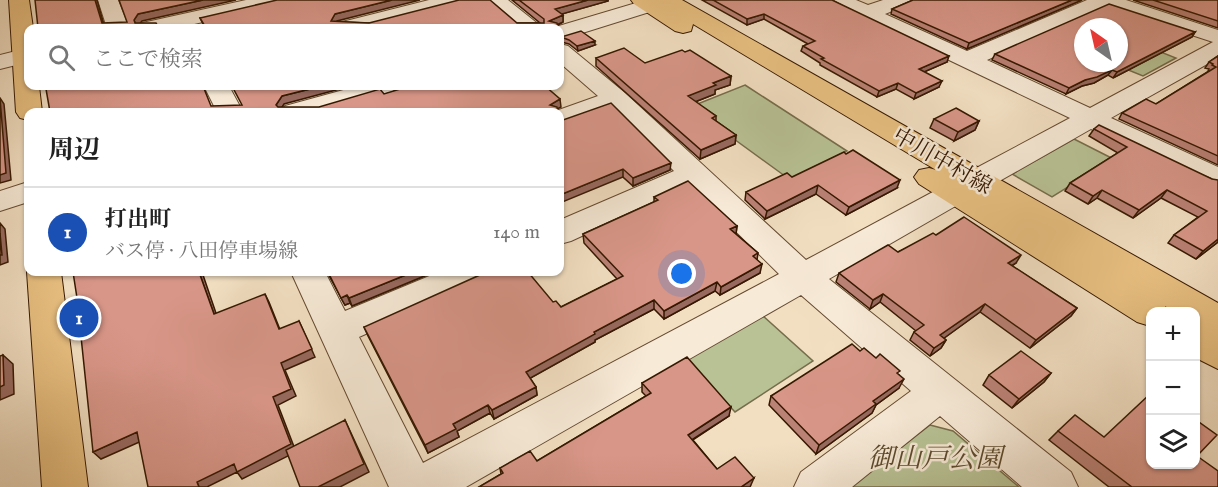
<!DOCTYPE html>
<html lang="ja">
<head>
<meta charset="utf-8">
<style>
	:root { --surface:#fff; --page:#f6f6f6; --text:#222; --muted:#767676; --line:#e0e0e0; --accent:#1a73e8 }
	body { margin:0; font-family:"IM FELL English","Noto Serif JP",serif; background:var(--page); color:var(--text) }
	.controls { position:absolute; right:18px; bottom:18px; display:grid; overflow:hidden; border-radius:12px; box-shadow:0 2px 4px #0004 }
	.controls button { width:54px; height:54px; display:grid; place-items:center; padding:0; border:0; border-bottom:2px solid var(--line); background:var(--surface); color:var(--text); font:30px sans-serif }
	.compass { position:absolute; left:1074px; top:18px; width:54px; height:54px; border-radius:50%; background:var(--surface); box-shadow:0 2px 4px #0004; rotate:326deg }
	.you { position:absolute; left:682px; top:274px; width:21px; height:21px; margin:-15px; border:4px solid #fff; border-radius:50%; background:#1a73e8; box-shadow:0 0 0 9px #1a73e833 }
	.badge { display:grid; place-items:center; width:39px; height:39px; border-radius:50%; background:var(--accent); color:#fff; font-size:20px; font-weight:700 }
	.pin { position:absolute; translate:-50% -50%; border:3px solid #fff; box-shadow:0 2px 6px #0006 }
	.list { margin:0; padding:0; list-style:none }
	h2 { display:flex; justify-content:space-between; align-items:center; height:78px; margin:0; padding:0 24px; font-size:26px }
	h2 small { font-size:20px; font-weight:400; color:var(--muted) }
	.list li { display:grid; grid-template-columns:39px 1fr auto; gap:18px; align-items:center; box-sizing:border-box; height:90px; padding:0 24px; border-top:2px solid var(--line) }
	.list b { display:block; font-size:22px; white-space:nowrap }
	.list p { margin:0; font-size:20px; white-space:nowrap; color:var(--muted) }
	.list em { font-size:20px; font-style:normal; color:var(--muted) }
	.icon { flex:none; width:33px; height:33px; fill:none; stroke:currentColor; stroke-width:2; stroke-linecap:round; stroke-linejoin:round }
	.map { position:relative; flex:none; width:1218px; height:487px; overflow:hidden }
	.search { position:absolute; background:var(--surface); box-shadow:0 2px 4px #0004; left:24px; top:24px; width:540px; height:66px; display:flex; align-items:center; gap:15px; box-sizing:border-box; padding:0 21px; border-radius:12px; color:var(--muted); font-size:22px }
	.panel { position:absolute; background:var(--surface); box-shadow:0 2px 4px #0004; left:24px; top:108px; width:540px; height:168px; border-radius:12px }
	.map>svg:first-child { display:block }
	.green { fill:#b8c295; stroke:#776d4b; stroke-width:1.5 }
	.lines { fill:none; stroke-linecap:round; stroke-linejoin:round }
	.minor-casing { stroke:#654a31; stroke-width:2 }
	.major-casing { stroke:#361801; stroke-width:2 }
	.minor { fill:#f7ead7; fill-rule:evenodd }
	.major { fill:#e9c081; fill-rule:evenodd }
	.wall { fill:#ba8175; stroke:#361801; stroke-width:1.5 }
	.shaded-wall { fill:#97695f; stroke:#361801; stroke-width:1.5 }
	.building { fill:#d89688; stroke:#361801; stroke-width:1.5; fill-rule:evenodd }
	.labels { text-anchor:middle; stroke-width:5; stroke-linejoin:round; paint-order:stroke }
	.street-label { font-size:22px; fill:#361801; stroke:#f7ead7 }
	.near-park-label { font-size:27px; font-style:italic; fill:#5d4b2d; stroke:#f7ead7 }
</style>
</head>
<body>
<div class="map">
<svg width="1218" height="487" viewBox="0 0 1218 487">
	<rect width="100%" height="100%" fill="#f2dfc2"/>
	<filter id="stains"><feTurbulence type="fractalNoise" baseFrequency=".00333" numOctaves="4"/><feColorMatrix values="0 0 0 0 .2 0 0 0 0 .09 0 0 0 0 .02 0 0 0 .5 -.17"/></filter>
	<radialGradient id="worn" r=".72"><stop offset=".6" stop-color="#630" stop-opacity="0"/><stop offset="1" stop-color="#630" stop-opacity=".3"/></radialGradient>
	<path class="green" d="M1123 37 1176 58 1143 76 1111 63H1119Z
		M745 85 847 151 789 179 690 107Z
		M1074 139 1141 173 1100 167 1052 197 1012 174Z
		M762 315 813 361 735 412 686 359Z
		M930 425 953 431 1019 487H850Z"/>
	<g class="lines">
		<g class="minor-casing">
			<path id="minor" d="M98 0H118L129 28H107Z
				M246 0H284L281 4 177 28H139L142 23Z
				M429 0H464L461 4 370 28H335L338 23Z
				M485 0H508L543 28H519Z
				M646 0H678L675 4 560 40V28H552Z
				M829 0H856L868 5 883 0H913L910 4 885 14 967 51 1087 0H1126L1218 30V58L1111 118 1218 167V187L1207 185 1091 129 989 187 978 189 967 187 963 180 967 173 1070 118 832 4ZM1106 7 1213 42 1090 108 987 60Z
				M560 44 568 46 625 93 806 260 944 186 955 183 966 186 970 193 966 200 829 279 1071 472 1078 487H1022L940 416 852 487H794L801 472 911 391 801 295 466 487H389L291 272H325L345 311 439 272H488L483 281 359 337 423 463 779 274 690 186 571 241 560 244V220L674 171 612 108 560 127V112H553L598 96 560 63Z
				M28 48V62L0 69V55Z
				M204 86H229L243 112H217Z
				M358 86H397L393 91 321 112H281L285 106Z
				M28 182V202L0 211V191Z"/>
		</g>
		<g class="major-casing">
			<path id="major" d="M9 0H29L33 28H28V86H39L42 112H28V120L20 118 16 112Z
				M631 0H682L1218 303V369L1196 358V312H1174L1165 306 1168 312H1150V326L1137 322 919 184 914 177 919 170 929 168 936 170 693 24 691 31 683 33 675 31 634 4Z
				M28 269V272H61L88 487H42L27 272Z"/>
		</g>
		<use href="#minor" class="minor"/>
		<use href="#major" class="major"/>
	</g>
	<path class="wall" d="M512 0H608V1L561 14 563 15V22L558 25V28H205L200 18 337 21V22L369 23H540Z
		M702 0H832L947 62 924 72 939 87 914 99 896 89 877 97 820 65V63L801 51 803 46 808 44 764 19 747 25Z
		M913 0H1082L967 49 891 14 892 9Z
		M1133 0H1218V28Z
		M1195 32 1192 37 1113 78 1108 75 1094 83 1082 86 1066 94 992 60 995 54Z
		M561 37 595 45 578 51 569 44 561 42Z
		M1218 56V165L1119 119 1122 113 1156 104 1209 71H1208L1209 69 1205 68 1209 62Z
		M596 58 645 63 731 76 730 85 715 90V94L695 102 716 116V121L736 135 735 144 700 159 596 66Z
		M934 119 979 121 975 130 954 141 930 128Z
		M560 121 670 170 633 186Z
		M1094 129 1212 179 1218 242 1196 259 1168 243 1174 235 1198 217 1161 198 1133 218 1097 198 1088 204 1065 191 1070 183 1118 153 1089 136Z
		M792 177 897 188 846 215 816 194 765 219 745 200 746 192Z
		M654 197 737 226 736 234 758 253 757 260 760 273 720 295 715 291 664 319 654 309 595 340V342L530 378 536 387 537 395 494 419 490 413 457 431 459 437 428 453 368 336 364 327 553 302 561 307 617 279 584 243 583 234 654 202Z
		M936 235 1016 263 1012 266 1077 308 1071 316 1030 348 980 312 944 338 946 340 941 348 930 356 910 340 914 332 916 331 880 302 870 309 836 282 839 273 898 252Z
		M327 272H434L352 306 350 303 345 305Z
		M860 351 876 358 899 375V388L876 405 872 413 816 454 769 405 771 396Z
		M1051 373 1044 382 1012 408 983 385 989 375Z
		M642 383 729 416 693 440 717 469 751 486 479 487 501 474 500 468 537 461 646 396 642 392Z
		M1058 431 1104 437 1197 456 1218 487H1109L1049 440Z"/>
	<path class="shaded-wall" d="M95 0H97L105 28 102 23Z
		M203 0H236L142 21 137 27 134 20 138 14Z
		M392 0H420L337 21 333 28 331 21 335 14Z
		M588 0H608V1L555 16V9Z
		M1072 0H1082L967 49 969 43Z
		M764 14V19L747 25V19Z
		M563 15V22L550 28 549 21Z
		M1195 32 1192 37 1113 78 1117 72Z
		M595 41V45L578 51 577 46Z
		M949 56 947 62 917 75 919 69Z
		M1112 70 1108 75 1094 83 1082 86 1066 94 1069 88 1085 80Z
		M731 76 730 85 715 90V94L687 105 688 96 713 83Z
		M942 81 939 87 914 99 916 93Z
		M898 83 896 89 877 97 879 91Z
		M322 86H351L284 104 279 112 276 105 282 96Z
		M0 98 4 104 11 180 0 183Z
		M560 99 561 107 551 112 550 105Z
		M979 121 975 130 954 141 958 132Z
		M736 135 735 144 700 159 701 150Z
		M671 163 670 170 633 186V178Z
		M623 169V177L560 203V195Z
		M900 180 897 188 846 215 849 207Z
		M818 185 816 194 765 219 767 211Z
		M1102 190 1097 198 1088 204 1093 196Z
		M1167 190 1161 198 1133 218 1139 210Z
		M0 223 5 229 8 262 0 265Z
		M737 226 736 234 730 229Z
		M1218 239V242L1196 259 1203 251Z
		M1021 255 1016 263 1003 271 1008 263Z
		M762 264 760 273 720 295 721 287Z
		M199 272H202L219 322 214 314Z
		M413 272H434L352 306 349 298Z
		M717 282 715 291 664 319V311Z
		M265 294 269 302 283 337 279 329Z
		M883 294 880 302 870 309 873 300Z
		M347 295 350 303 345 305 341 298Z
		M654 300V309L595 340V342L527 380 526 372 594 332Z
		M985 304 980 312 936 344 940 335Z
		M1077 308 1071 316 1030 348 1036 340Z
		M299 321 315 357 285 370 296 396 278 405 296 452 242 479 237 472 207 487H199L197 482 281 363Z
		M946 340 941 348 930 356 934 348Z
		M3 355 13 364 14 394 0 400V387Z
		M1051 373 1044 382 1012 408 1019 399Z
		M904 379 899 388 876 405 872 413 816 454 819 445 873 401Z
		M536 387 537 395 494 419 492 410Z
		M488 405 490 413 457 431 459 437 428 453 425 445 453 424Z
		M731 407 729 416 687 443 688 435Z
		M345 420 369 472 340 487H318Z
		M137 432 144 440 101 459 93 452Z
		M754 478 750 487H741Z"/>
	<path class="building" d="M35 0H95L102 23 127 22 119 0H203L138 14 134 20 135 23H156L159 28H38Z
		M277 0H392L335 14 331 21 369 23 459 0H490L517 23H544V19L519 0H588L555 9 563 15 549 21 557 23 558 28H206L200 18Z
		M713 0H832L949 56 919 69 942 81 916 93 898 83 879 91 821 59 824 58 803 46 815 41 764 14 747 19Z
		M913 0H1072L969 43 892 9Z
		M1153 0H1218V21Z
		M1109 4 1195 32 1117 72 1112 70 1097 77 1085 80 1069 88 995 54ZM1083 27H1119V63H1083Z
		M581 31 595 41 577 46 569 40 561 37Z
		M624 48 645 63 682 50 685 52 690 50 731 76 713 83 716 85 688 96 716 116 712 118 736 135 701 150 596 58Z
		M1218 56V156L1122 113 1146 99 1156 104 1216 67 1212 65 1213 64 1209 62Z
		M59 86H203L211 106 242 105 232 86H322L282 96 276 105 278 107H319L380 89 384 94 410 86H545L560 99 550 105 557 107 558 112H50L46 89Z
		M0 98 6 173 0 175Z
		M611 103 671 163 633 178 623 169 560 195V121Z
		M956 108 979 121 958 132 934 119Z
		M1099 125 1212 179 1218 180V239L1203 251 1174 235 1207 211 1167 190 1139 210 1102 190 1093 196 1070 183 1127 147 1094 129Z
		M853 150 900 180 849 207 818 185 767 211 746 192 787 173 792 177 844 152 846 154Z
		M688 181 737 226 730 229 758 253 753 256 762 264 721 287 717 282 664 311 654 300 594 332 595 334 526 372 536 387 492 410 488 405 453 424 456 429 425 445 364 327 482 274 484 272H528L553 302 556 301 561 307 623 276 583 234 658 200 654 197Z
		M964 217 1021 255 1008 263 1077 308 1036 340 985 304 940 335 946 340 934 348 914 332 924 325 883 294 873 300 839 273 888 245 898 252 933 233 936 235Z
		M0 233 2 255H0Z
		M73 272H199L214 314 265 294 279 329 299 321 312 349 281 363 291 389 273 397 291 444 237 472 234 464 197 482 199 487H148L137 432 93 452 77 298Z
		M328 272H413L349 298 347 295 341 298Z
		M852 344 860 351 864 348 876 358 880 354 900 371 897 373 904 379 873 401 876 404 819 445 771 396Z
		M1021 351 1051 373 1019 399 989 375Z
		M3 355 4 385 0 387V356Z
		M687 357 731 407 688 435 717 469 735 457 754 478 741 487H479L503 473 500 468 530 451 537 461 651 393 642 383Z
		M1150 394V465H1196V420L1217 435 1197 456 1218 471V487H1132L1058 431 1075 415 1104 437Z
		M345 420 364 464 318 487H300L286 450Z"/>
	<g class="labels">
		<g class="street-label">
			<text transform="translate(943 160) rotate(30)" y="8">中川中村線</text>
		</g>
		<g class="near-park-label">
			<text x="935" y="467">御山戸公園</text>
		</g>
	</g>
	<rect width="100%" height="100%" filter="url(#stains)"/>
	<rect width="100%" height="100%" fill="url(#worn)"/>
</svg>
<div class="controls">
<button>+</button>
<button>−</button>
<button><svg class="icon" aria-label="layers" viewBox="0 0 24 24"><path d="M12 4l9 5-9 5-9-5zM3 14l9 5 9-5"/></svg></button>
</div>
<svg class="compass" viewBox="-18 -18 36 36"><path d="M0-13l5 13h-10z" fill="#e53935"/><path d="M0 13l5-13h-10z" fill="#767676"/></svg>
<div class="you"></div>
<div class="pin badge" style="left:79px;top:318px;background:#1a4fb4">1</div>
<div class="search"><svg class="icon" aria-label="search" viewBox="0 0 24 24"><circle cx="10" cy="10" r="6"/><path d="M15 15l6 6"/></svg>ここで検索</div>
<section class="panel">
<h2>周辺<small></small></h2>
<ul class="list">
<li><span class="badge" style="background:#1a4fb4">1</span><div><b>打出町</b><p>バス停 · 八田停車場線</p></div><em>140 m</em></li>
</ul>
</section>
</div>
</body>
</html>
